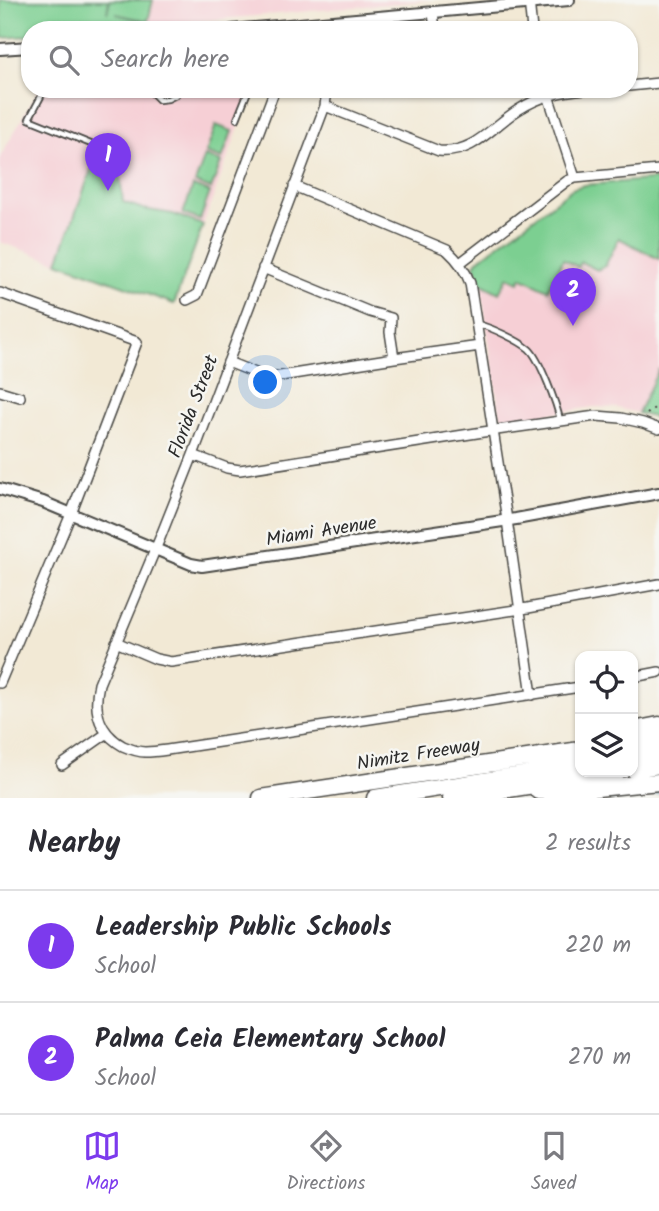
<!DOCTYPE html>
<html lang="en">
<head>
<meta charset="utf-8">
<style>
	:root { --surface:#fff; --page:#f2f2f3; --text:#2b2b33; --muted:#7c7c81; --line:#e1e1e2; --accent:#7c3aed }
	body { margin:0; font-family:Kalam,sans-serif; background:var(--page); color:var(--text) }
	.controls { position:absolute; right:21px; bottom:21px; display:grid; overflow:hidden; border-radius:14px; box-shadow:0 2px 5px #0004 }
	.controls button { width:63px; height:63px; display:grid; place-items:center; padding:0; border:0; border-bottom:2px solid var(--line); background:var(--surface); color:var(--text); font:35px sans-serif }
	.you { position:absolute; left:266px; top:383px; width:24px; height:24px; margin:-18px; border:5px solid #fff; border-radius:50%; background:#1a73e8; box-shadow:0 0 0 10px #1a73e833 }
	.badge { display:grid; place-items:center; width:46px; height:46px; border-radius:50%; background:var(--accent); color:#fff; font-size:23px; font-weight:700 }
	.pin { position:absolute; translate:-50% -58px; filter:drop-shadow(0 2px 4px #0008) }
	.pin::after { content:''; position:absolute; top:37px; width:24px; height:21px; background:inherit; clip-path:polygon(0 0,100% 0,50% 100%) }
	.list { margin:0; padding:0; list-style:none }
	h2 { display:flex; justify-content:space-between; align-items:center; height:91px; margin:0; padding:0 28px; font-size:30px }
	h2 small { font-size:23px; font-weight:400; color:var(--muted) }
	.list li { display:grid; grid-template-columns:46px 1fr auto; gap:21px; align-items:center; box-sizing:border-box; height:112px; padding:0 28px; border-top:2px solid var(--line) }
	.list b { display:block; font-size:26px; white-space:nowrap }
	.list p { margin:0; font-size:23px; white-space:nowrap; color:var(--muted) }
	.list em { font-size:23px; font-style:normal; color:var(--muted) }
	.icon { flex:none; width:38px; height:38px; fill:none; stroke:currentColor; stroke-width:2; stroke-linecap:round; stroke-linejoin:round }
	.map { position:relative; flex:none; width:659px; height:798px; overflow:hidden }
	.search { position:absolute; background:var(--surface); box-shadow:0 2px 5px #0004; left:21px; right:21px; top:21px; height:77px; display:flex; align-items:center; gap:18px; box-sizing:border-box; padding:0 24px; border-radius:28px; color:var(--muted); font-size:26px }
	.sheet { height:315px; background:var(--surface) }
	nav { display:flex; justify-content:space-around; align-items:center; box-sizing:border-box; height:98px; border-top:2px solid var(--line); background:var(--surface); font-size:19px; color:var(--muted) }
	nav a { display:grid; justify-items:center; gap:4px }
	nav .on { color:var(--accent) }
	.map>svg:first-child { display:block }
	.built { fill:#f6cfd5 }
	.green { fill:#7bcf91; stroke:#537d5e; stroke-width:2 }
	.lines { fill:none; stroke-linecap:round; stroke-linejoin:round }
	.stream { stroke:#5ca6d4; stroke-width:2.5 }
	.service-casing { stroke:#494844; stroke-width:8 }
	.minor-casing { stroke:#494844; stroke-width:12 }
	.tertiary-casing { stroke:#494844; stroke-width:14 }
	.motorway-casing { stroke:#494844; stroke-width:19 }
	.path { stroke:#494844; stroke-width:2; stroke-dasharray:2 5; stroke-linecap:butt }
	.service { stroke:#fff; stroke-width:4.5 }
	.minor { stroke:#fff; stroke-width:9 }
	.tertiary { stroke:#fff; stroke-width:10 }
	.motorway { stroke:#fff; stroke-width:16 }
	.labels { text-anchor:middle; stroke-width:5; stroke-linejoin:round; paint-order:stroke }
	.street-label { font-size:19px; fill:#2b2b2b; stroke:#f6f6f2 }
</style>
</head>
<body>
<div class="map">
<svg width="659" height="798" viewBox="0 0 659 798">
	<rect width="100%" height="100%" fill="#f6f6f2"/>
	<filter id="ink" filterUnits="userSpaceOnUse"><feTurbulence type="fractalNoise" baseFrequency=".0143" numOctaves="2"/><feDisplacementMap in="SourceGraphic" scale="14" xChannelSelector="R" yChannelSelector="G"/><feConvolveMatrix kernelMatrix="1 2 1 2 8 2 1 2 1" color-interpolation-filters="sRGB"/></filter>
	<filter id="wash" filterUnits="userSpaceOnUse"><feTurbulence type="fractalNoise" baseFrequency=".00686" numOctaves="4" result="noise"/><feDisplacementMap in="SourceGraphic" scale="28" xChannelSelector="R" yChannelSelector="G"/><feGaussianBlur stdDeviation="1.57" result="paint"/><feColorMatrix in="noise" values="0 0 0 0 0 0 0 0 0 0 0 0 0 0 0 0 0 1.4 0 .05"/><feComposite in="paint" operator="in"/></filter>
	<g filter="url(#wash)">
		<rect width="100%" height="100%" fill="#f2e9d5"/>
		<path class="built" d="M0 0H433L98 30H30V36L2 38Z
			M39 89H253L174 304 0 242V157Z
			M659 179V369L638 413 617 408 594 407 507 420 501 418 500 416 480 283 475 266 477 261 572 189 584 185Z"/>
		<path class="green" d="M0 0H109L107 13 110 0H153L148 21 116 14 143 21 133 27 98 30H30V36L2 38Z
			M216 125 232 131 222 159 206 153Z
			M205 156 221 162 211 189 195 183Z
			M95 159 119 168 123 202 143 209 173 214 203 225 174 304 58 262Z
			M659 179V259L619 238 605 266 597 270 581 262 578 267 563 259 548 290 521 277 519 282 508 277 499 293 480 283 475 266 477 261 572 189 584 185Z
			M193 186 210 192 200 220 183 214Z
			M659 369V419L638 413Z"/>
		<g class="lines">
			<path class="stream" d="M610 798 659 794"/>
		</g>
	</g>
	<g filter="url(#ink)">
		<g class="lines">
			<g class="service-casing">
				<path id="service" d="M45 89 29 119 123 157
					M152 89V93L159 100 168 99 176 95V89
					M237 119 249 89
					M478 324C492 328 518 340 529 349 540 359 557 405 560 420"/>
			</g>
			<g class="minor-casing">
				<path id="minor" d="M529 0 532 30
					M433 12 435 30
					M629 86 659 83
					M327 89 325 106 193 455 160 538 99 684C93 710 98 732 123 746 130 749 137 752 145 752 152 752 160 751 167 750L580 687
					M546 89 575 178
					M325 106 439 151C474 154 491 127 518 110 540 96 561 91 586 89
					M294 186 447 250C458 260 465 269 470 283L507 520 532 695
					M460 263 567 181 575 178 659 170
					M263 268 370 312 391 318 390 332 394 358
					M0 293 137 342 71 514 0 683
					M187 300 197 295 275 89
					M228 362 258 374 274 377 394 358 480 346
					M0 391 20 397
					M193 455 227 468 240 470 483 432 596 416 621 418 643 423 659 429
					M116 642 156 659 171 662 528 608 659 584
					M633 677 659 672
					M62 765 106 734"/>
			</g>
			<g class="tertiary-casing">
				<path id="tertiary" d="M232 30 569 0
					M0 49 30 47
					M0 489 43 502 191 564 202 566 516 519 659 493"/>
			</g>
			<g class="motorway-casing">
				<path id="motorway" d="M633 730 659 725
					M633 742 659 738
					M633 758 659 754
					M633 769 659 765
					M538 791 556 792 659 782
					M261 798 580 750
					M375 798 580 766
					M451 798 616 772"/>
			</g>
			<path class="path" d="M647 414 659 404"/>
			<use href="#service" class="service"/>
			<use href="#minor" class="minor"/>
			<use href="#tertiary" class="tertiary"/>
			<use href="#motorway" class="motorway"/>
		</g>
	</g>
	<g class="labels">
		<g class="street-label">
			<text transform="translate(192 406) rotate(-69)" y="7">Florida Street</text>
			<text transform="translate(321 530) rotate(-9)" y="7">Miami Avenue</text>
			<text transform="translate(418 753) rotate(-9)" y="7">Nimitz Freeway</text>
		</g>
	</g>
</svg>
<div class="controls">
<button><svg class="icon" aria-label="locate" viewBox="0 0 24 24"><circle cx="12" cy="12" r="6"/><path d="M12 2v4M12 18v4M2 12h4M18 12h4"/></svg></button>
<button><svg class="icon" aria-label="layers" viewBox="0 0 24 24"><path d="M12 4l9 5-9 5-9-5zM3 14l9 5 9-5"/></svg></button>
</div>
<div class="you"></div>
<div class="pin badge" style="left:108px;top:191px">1</div>
<div class="pin badge" style="left:573px;top:326px">2</div>
<div class="search"><svg class="icon" aria-label="search" viewBox="0 0 24 24"><circle cx="10" cy="10" r="6"/><path d="M15 15l6 6"/></svg>Search here</div>
</div>
<section class="sheet">
<h2>Nearby<small>2 results</small></h2>
<ul class="list">
<li><span class="badge">1</span><div><b>Leadership Public Schools</b><p>School</p></div><em>220 m</em></li>
<li><span class="badge">2</span><div><b>Palma Ceia Elementary School</b><p>School</p></div><em>270 m</em></li>
</ul>
</section>
<nav>
<a class="on"><svg class="icon" aria-label="map" viewBox="0 0 24 24"><path d="M3 6l6-2 6 2 6-2v14l-6 2-6-2-6 2zM9 4v14M15 6v14"/></svg>Map</a>
<a><svg class="icon" aria-label="directions" viewBox="0 0 24 24"><path d="M12 3l9 9-9 9-9-9zM9 14v-3h6M13 9l2 2-2 2"/></svg>Directions</a>
<a><svg class="icon" aria-label="saved" viewBox="0 0 24 24"><path d="M7 4h10v16l-5-4-5 4z"/></svg>Saved</a>
</nav>
</body>
</html>
